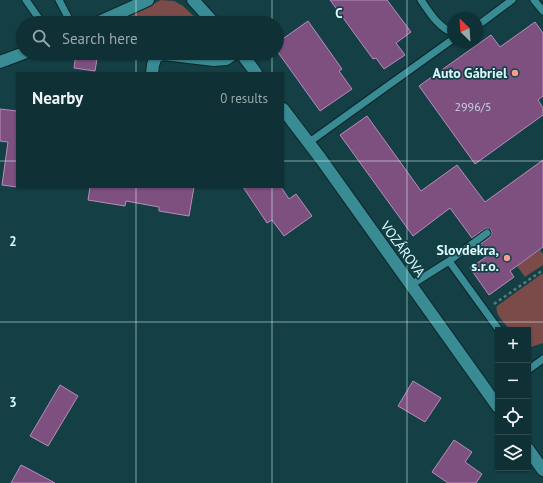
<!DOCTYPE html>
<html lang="en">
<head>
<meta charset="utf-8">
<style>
	:root { --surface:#0f3034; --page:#18383c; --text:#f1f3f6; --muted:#9ba9ac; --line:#2f4b4f }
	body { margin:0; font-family:"PT Sans",sans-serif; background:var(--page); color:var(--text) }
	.controls { position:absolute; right:12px; bottom:12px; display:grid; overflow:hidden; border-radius:0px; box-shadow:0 1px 3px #0004 }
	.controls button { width:36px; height:36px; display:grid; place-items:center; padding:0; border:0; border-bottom:1px solid var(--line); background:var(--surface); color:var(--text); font:20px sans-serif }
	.compass { position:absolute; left:447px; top:12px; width:36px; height:36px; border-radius:50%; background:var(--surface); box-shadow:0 1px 3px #0004; rotate:335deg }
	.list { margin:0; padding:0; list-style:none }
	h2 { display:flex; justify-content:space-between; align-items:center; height:52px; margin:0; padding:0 16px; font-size:17px }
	h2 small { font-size:13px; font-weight:400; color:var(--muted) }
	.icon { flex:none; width:22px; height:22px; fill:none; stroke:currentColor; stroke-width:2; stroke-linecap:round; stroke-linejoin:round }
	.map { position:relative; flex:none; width:543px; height:483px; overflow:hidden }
	.search { position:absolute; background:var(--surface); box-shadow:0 1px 3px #0004; left:16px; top:16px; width:268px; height:44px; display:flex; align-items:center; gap:10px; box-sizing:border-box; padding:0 14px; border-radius:22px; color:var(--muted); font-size:15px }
	.panel { position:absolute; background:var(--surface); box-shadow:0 1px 3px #0004; left:16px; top:72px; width:268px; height:116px; border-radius:0px }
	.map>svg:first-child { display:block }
	.green { fill:#7a4b48 }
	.building { fill:#7d5080; stroke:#b78dba }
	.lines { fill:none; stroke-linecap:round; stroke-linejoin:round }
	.service-casing { stroke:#0b2527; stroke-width:9 }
	.minor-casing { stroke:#0b2527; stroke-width:14 }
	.path { stroke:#557d81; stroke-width:2.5; stroke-dasharray:3 3; stroke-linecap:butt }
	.service { stroke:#398b94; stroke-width:7 }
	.minor { stroke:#398b94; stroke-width:12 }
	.grid { fill:none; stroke:#dcfbfe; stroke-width:1; stroke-opacity:0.55 }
	.poi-dot { fill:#f59c95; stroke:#144045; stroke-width:1.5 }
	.labels { text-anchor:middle; stroke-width:3.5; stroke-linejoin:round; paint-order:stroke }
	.number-label { font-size:12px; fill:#c4d0de }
	.poi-label { font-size:14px; font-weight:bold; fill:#dcfbfe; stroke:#144045; text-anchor:end }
	.street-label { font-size:14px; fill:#dcfbfe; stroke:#144045 }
	.grid-label { font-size:13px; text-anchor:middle; font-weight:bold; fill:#dcfbfe; stroke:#144045; stroke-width:3.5; stroke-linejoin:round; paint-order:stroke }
</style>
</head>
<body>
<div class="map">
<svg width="543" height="483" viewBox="0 0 543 483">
	<rect width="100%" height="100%" fill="#144045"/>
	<path class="green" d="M161 0 174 1 183 6 201 23H115Z
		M540 250 543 254V265L525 277 517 266Z
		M543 273V343L528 348V330H510C505 323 494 314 497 306Z"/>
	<path class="building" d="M330 0H387L411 32 396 43 405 55 384 69 376 58 373 59Z
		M308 21 342 69 339 71 352 89 320 111 277 51V43Z
		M535 22 543 33V96L538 100 543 108V115L475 164 419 86 491 35 500 47Z
		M76 53H98L95 71 74 68Z
		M0 109 17 111V187L2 185 8 142 0 141Z
		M367 116 421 191 457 165 485 202 543 160V247L510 271 514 277 489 295 470 268 486 257 478 246 490 237 492 233 491 230 486 228 472 238 450 208 413 236 340 135Z
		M90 187H194L189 216 159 211V207L126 201 125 206 88 200Z
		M243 187H281L289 199 296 194 312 216 284 236 272 220 267 223Z
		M413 381 441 398 425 422 398 406Z
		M60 385 78 396 48 446 30 436Z
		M454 440 472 452 465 462 482 474 476 483H448L432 472Z
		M21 465 25 467 55 483H11Z"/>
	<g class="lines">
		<g class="service-casing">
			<path id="service" d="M26 0 42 23
				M59 0 71 23
				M421 0C430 13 438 27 453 33
				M534 0 543 11
				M477 26 512 0
				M308 143 453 39
				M487 233 449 261 499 330
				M411 285 449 261
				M528 370 543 359"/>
		</g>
		<g class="minor-casing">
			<path id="minor" d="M193 0 214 23
				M97 23 148 0
				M241 53 256 73
				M0 62 24 53
				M152 73 153 65 156 56 164 54 214 60 226 59 235 53
				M283 109 321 159 498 407
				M528 449 543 470"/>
		</g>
		<path class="path" d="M494 304 543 270"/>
		<use href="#service" class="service"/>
		<use href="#minor" class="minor"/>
	</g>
	<path class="grid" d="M136 0V23M272 0V23M407 0V483M136 53V73M272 53V73M0 161H17M283 161H543M136 187V483M272 187V483M0 322H543"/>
	<g class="poi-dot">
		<circle cx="515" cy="73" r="4"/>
		<circle cx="507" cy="258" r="4"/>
	</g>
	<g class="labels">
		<g class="number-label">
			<text x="473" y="111">2996/5</text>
		</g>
		<g class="poi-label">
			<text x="507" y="78">Auto Gábriel</text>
			<text x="499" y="255">Slovdekra,<tspan x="499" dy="16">s.r.o.</tspan></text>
		</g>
		<g class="street-label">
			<text transform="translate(403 249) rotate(54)" y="5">VOZÁROVA</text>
		</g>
	</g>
	<g class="grid-label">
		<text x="339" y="18">C</text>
		<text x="13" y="246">2</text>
		<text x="13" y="407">3</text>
	</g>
</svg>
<div class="controls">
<button>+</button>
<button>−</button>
<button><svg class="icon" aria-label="locate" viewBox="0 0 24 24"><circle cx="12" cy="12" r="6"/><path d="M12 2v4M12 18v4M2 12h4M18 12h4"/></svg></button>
<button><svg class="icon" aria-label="layers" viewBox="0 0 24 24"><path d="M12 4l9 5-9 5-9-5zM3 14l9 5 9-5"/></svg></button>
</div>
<svg class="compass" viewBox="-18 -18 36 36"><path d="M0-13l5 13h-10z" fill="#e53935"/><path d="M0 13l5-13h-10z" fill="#9ba9ac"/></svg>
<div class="search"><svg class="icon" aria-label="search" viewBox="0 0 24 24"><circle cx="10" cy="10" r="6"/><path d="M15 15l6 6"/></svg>Search here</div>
<section class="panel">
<h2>Nearby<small>0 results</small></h2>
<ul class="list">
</ul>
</section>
</div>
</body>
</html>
